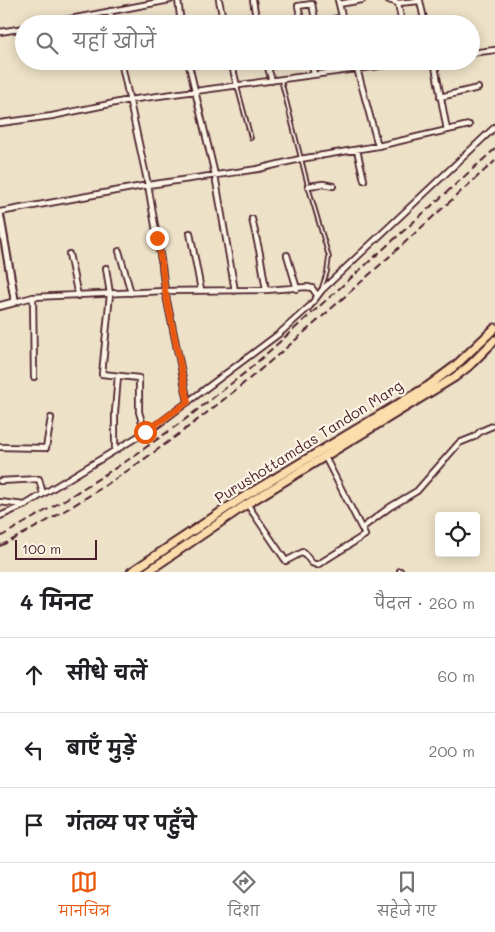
<!DOCTYPE html>
<html lang="hi">
<head>
<meta charset="utf-8">
<style>
	:root { --surface:#fff; --page:#f2f2f2; --text:#202124; --muted:#757577; --line:#e0e0e0; --accent:#ea580c }
	body { margin:0; font-family:Mali,"Playpen Sans Deva",sans-serif; background:var(--page); color:var(--text) }
	.controls { position:absolute; right:15px; bottom:15px; display:grid; overflow:hidden; border-radius:5px; box-shadow:0 2px 12px #0003 }
	.controls button { width:45px; height:45px; display:grid; place-items:center; padding:0; border:0; border-bottom:1px solid var(--line); background:var(--surface); color:var(--text); font:25px sans-serif }
	.scale { position:absolute; left:15px; bottom:12px; width:82px; box-sizing:border-box; padding-left:5px; border:2px solid #4a1f2b; border-top:0; font-size:14px; line-height:18px; white-space:nowrap; color:#4a1f2b; -webkit-text-stroke:4px #fcf5e5; paint-order:stroke }
	.stop { position:absolute; width:15px; height:15px; margin:-11px; border:4px solid #ea580c; border-radius:50%; background:#fff }
	.stop.end { background:#ea580c; border-color:#fff; box-shadow:0 1px 5px #0008 }
	.list { margin:0; padding:0; list-style:none }
	h2 { display:flex; justify-content:space-between; align-items:center; height:65px; margin:0; padding:0 20px; font-size:21px }
	h2 small { font-size:16px; font-weight:400; color:var(--muted) }
	.list li { display:grid; grid-template-columns:32px 1fr auto; gap:15px; align-items:center; box-sizing:border-box; height:75px; padding:0 20px; border-top:1px solid var(--line) }
	.list b { display:block; font-size:19px; white-space:nowrap }
	.list em { font-size:16px; font-style:normal; color:var(--muted) }
	.icon { flex:none; width:28px; height:28px; fill:none; stroke:currentColor; stroke-width:2; stroke-linecap:round; stroke-linejoin:round }
	.map { position:relative; flex:none; width:495px; height:572px; overflow:hidden }
	.search { position:absolute; background:var(--surface); box-shadow:0 2px 12px #0003; left:15px; right:15px; top:15px; height:55px; display:flex; align-items:center; gap:12px; box-sizing:border-box; padding:0 18px; border-radius:28px; color:var(--muted); font-size:19px }
	.sheet { height:290px; background:var(--surface) }
	nav { display:flex; justify-content:space-around; align-items:center; box-sizing:border-box; height:70px; border-top:1px solid var(--line); background:var(--surface); font-size:14px; color:var(--muted) }
	nav a { display:grid; justify-items:center; gap:2px }
	nav .on { color:var(--accent) }
	.map>svg:first-child { display:block }
	.lines { fill:none; stroke-linecap:round; stroke-linejoin:round }
	.lane-casing { stroke:#4a1f2b; stroke-width:5.5 }
	.street-casing { stroke:#4a1f2b; stroke-width:8 }
	.secondary-casing { stroke:#4a1f2b; stroke-width:10 }
	.primary-casing { stroke:#4a1f2b; stroke-width:11 }
	.lane { stroke:#fcf5e5; stroke-width:2 }
	.street { stroke:#fcf5e5; stroke-width:4.5 }
	.secondary { stroke:#fcf5e5; stroke-width:6 }
	.primary { stroke:#fbddab; stroke-width:7 }
	.rail { stroke:#4a1f2b; stroke-width:2; stroke-dasharray:8 4; stroke-linecap:butt }
	.route { stroke:#ea580c; stroke-width:6 }
	.labels { text-anchor:middle; stroke-width:4.5; stroke-linejoin:round; paint-order:stroke }
	.street-label { font-size:15px; fill:#4a1f2b; stroke:#fcf5e5 }
</style>
</head>
<body>
<div class="map">
<svg width="495" height="572" viewBox="0 0 495 572">
	<rect width="100%" height="100%" fill="#ede1c7"/>
	<filter id="ink" filterUnits="userSpaceOnUse"><feTurbulence type="fractalNoise" baseFrequency=".02" numOctaves="2"/><feDisplacementMap in="SourceGraphic" scale="10" xChannelSelector="R" yChannelSelector="G"/><feConvolveMatrix kernelMatrix="1 2 1 2 8 2 1 2 1" color-interpolation-filters="sRGB"/></filter>
	<g filter="url(#ink)">
		<g class="lines">
			<g class="lane-casing">
				<path id="lane" d="M281 80 308 186 329 257 327 272 322 287
					M237 86 251 138"/>
			</g>
			<g class="street-casing">
				<path id="street" d="M178 0 181 24
					M219 0 224 24
					M253 0 257 24
					M338 0 344 24
					M389 0 398 3 420 1
					M420 1 425 24
					M398 3 402 24
					M339 4 362 0
					M110 11 113 24
					M44 24 170 0
					M302 24 298 6 312 4 316 24 341 17
					M0 32 24 28
					M471 53 495 50
					M65 61V64
					M121 61 148 185 162 266 165 291 188 402
					M188 61 215 175 235 291
					M231 61 237 86
					M266 61 272 81
					M311 61 314 74
					M355 61 378 146
					M434 61 447 130
					M440 97 478 88
					M0 123 52 116 129 100 416 61
					M357 150 364 180
					M308 186 323 184 333 186
					M0 212 148 185 258 169 300 159 378 146 469 125
					M252 219 260 254 266 290
					M190 233 201 290
					M119 251 131 293
					M69 254 78 296
					M287 255 297 289
					M106 268 110 294 102 374 139 378V412L145 432
					M33 297 34 377
					M15 302 33 297 165 291 266 290 307 287 312 288 317 295
					M0 447 46 448 51 418
					M115 450V412L118 376
					M0 481 39 479 43 494
					M0 502 24 505
					M247 504 286 561 303 552 312 563 317 565 365 535 325 457
					M0 516 25 505 157 425 280 333 310 306 322 290 495 127
					M362 528 390 507 417 491 459 443 474 437 481 431 495 425
					M400 572V571"/>
			</g>
			<g class="secondary-casing">
				<path id="secondary" d="M0 215 15 302 0 306"/>
			</g>
			<g class="primary-casing">
				<path id="primary" d="M131 572 242 498 428 386 455 366 495 328
					M147 572 247 504 455 377 469 366 495 340"/>
			</g>
			<use href="#lane" class="lane"/>
			<use href="#street" class="street"/>
			<use href="#secondary" class="secondary"/>
			<use href="#primary" class="primary"/>
			<path class="rail" d="M0 537 71 496 128 460 183 421 246 372 495 149
				M0 546C188 452 340 299 495 161"/>
		</g>
	</g>
	<g class="lines" filter="url(#ink)">
		<path class="route" d="M145 432 188 402 165 291 162 266 157 238"/>
	</g>
	<g class="labels">
		<g class="street-label">
			<text transform="translate(309 442) rotate(-32)" y="5">Purushottamdas Tandon Marg</text>
		</g>
	</g>
</svg>
<div class="controls">
<button><svg class="icon" aria-label="locate" viewBox="0 0 24 24"><circle cx="12" cy="12" r="6"/><path d="M12 2v4M12 18v4M2 12h4M18 12h4"/></svg></button>
</div>
<div class="scale">100 m</div>
<div class="stop" style="left:145px;top:432px"></div>
<div class="stop end" style="left:157px;top:238px"></div>
<div class="search"><svg class="icon" aria-label="search" viewBox="0 0 24 24"><circle cx="10" cy="10" r="6"/><path d="M15 15l6 6"/></svg>यहाँ खोजें</div>
</div>
<section class="sheet">
<h2>4 मिनट<small>पैदल · 260 m</small></h2>
<ul class="list">
<li><svg class="icon" aria-label="ahead" viewBox="0 0 24 24"><path d="M12 20V5M6 11l6-6 6 6"/></svg><div><b>सीधे चलें</b></div><em>60 m</em></li>
<li><svg class="icon" aria-label="left" viewBox="0 0 24 24"><path d="M17 20v-9H6M10 6l-5 5 5 5"/></svg><div><b>बाएँ मुड़ें</b></div><em>200 m</em></li>
<li><svg class="icon" aria-label="arrive" viewBox="0 0 24 24"><path d="M6 21V4h12l-3 4 3 4H6"/></svg><div><b>गंतव्य पर पहुँचे</b></div></li>
</ul>
</section>
<nav>
<a class="on"><svg class="icon" aria-label="map" viewBox="0 0 24 24"><path d="M3 6l6-2 6 2 6-2v14l-6 2-6-2-6 2zM9 4v14M15 6v14"/></svg>मानचित्र</a>
<a><svg class="icon" aria-label="directions" viewBox="0 0 24 24"><path d="M12 3l9 9-9 9-9-9zM9 14v-3h6M13 9l2 2-2 2"/></svg>दिशा</a>
<a><svg class="icon" aria-label="saved" viewBox="0 0 24 24"><path d="M7 4h10v16l-5-4-5 4z"/></svg>सहेजे गए</a>
</nav>
</body>
</html>
